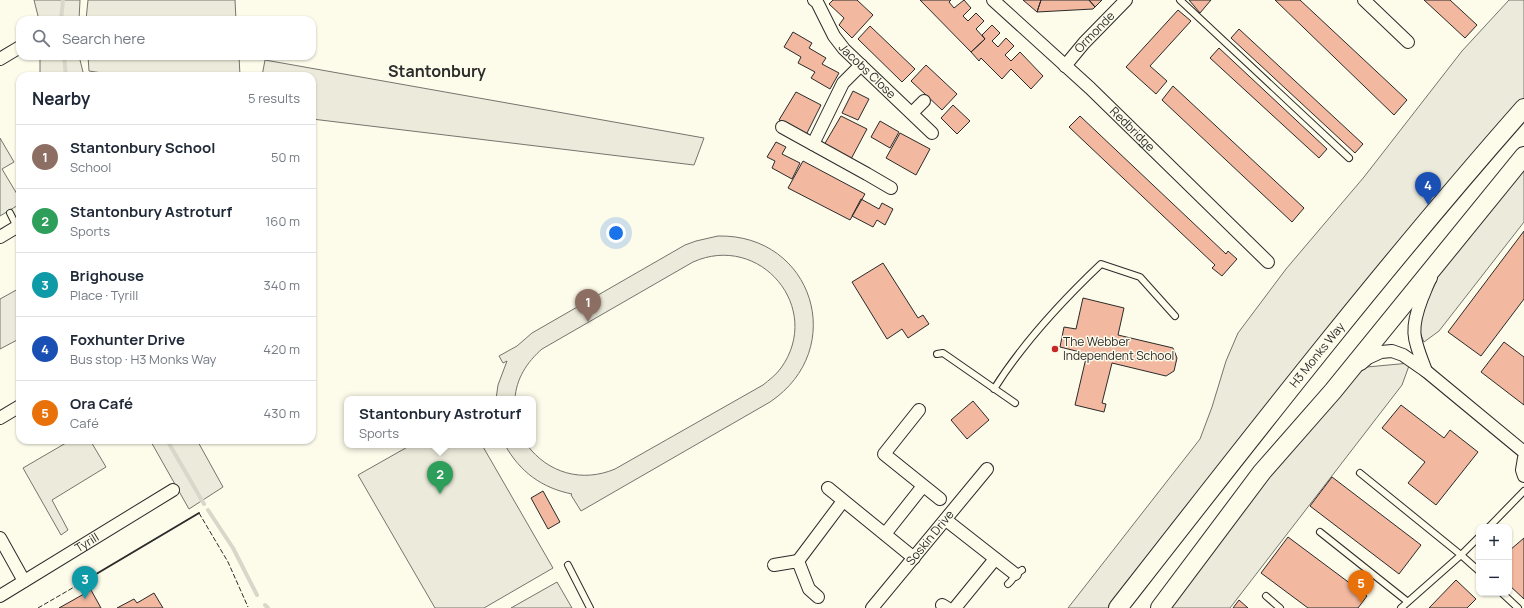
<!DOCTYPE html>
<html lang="en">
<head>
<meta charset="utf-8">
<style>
	:root { --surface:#fff; --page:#f2f2f3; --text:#1f2937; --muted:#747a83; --line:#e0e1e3; --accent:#0b8043 }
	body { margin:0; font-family:Manrope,sans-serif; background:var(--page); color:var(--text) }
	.controls { position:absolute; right:12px; bottom:12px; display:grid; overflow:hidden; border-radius:8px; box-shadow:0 1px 3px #0004 }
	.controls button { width:36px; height:36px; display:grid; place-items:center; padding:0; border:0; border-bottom:1px solid var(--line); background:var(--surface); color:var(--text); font:20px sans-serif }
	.you { position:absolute; left:616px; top:233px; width:14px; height:14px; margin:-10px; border:3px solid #fff; border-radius:50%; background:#1a73e8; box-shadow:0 0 0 6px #1a73e833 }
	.badge { display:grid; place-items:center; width:26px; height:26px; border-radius:50%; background:var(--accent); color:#fff; font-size:13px; font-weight:700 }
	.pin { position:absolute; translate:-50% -33px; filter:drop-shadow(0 1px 2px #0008) }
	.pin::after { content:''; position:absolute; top:21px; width:14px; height:12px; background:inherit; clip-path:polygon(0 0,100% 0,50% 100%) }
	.popup { position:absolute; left:344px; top:396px; width:192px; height:52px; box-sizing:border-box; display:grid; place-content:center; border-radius:8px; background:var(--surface); filter:drop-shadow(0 1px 3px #0005); font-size:13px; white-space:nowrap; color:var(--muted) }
	.popup b { font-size:15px; color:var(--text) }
	.popup::after { content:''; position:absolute; left:50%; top:100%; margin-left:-8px; border:8px solid transparent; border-top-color:var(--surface) }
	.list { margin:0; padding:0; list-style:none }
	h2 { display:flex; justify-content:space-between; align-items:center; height:52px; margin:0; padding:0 16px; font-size:17px }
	h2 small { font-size:13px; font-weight:400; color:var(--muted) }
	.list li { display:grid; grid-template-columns:26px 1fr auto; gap:12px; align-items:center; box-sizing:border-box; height:64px; padding:0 16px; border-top:1px solid var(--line) }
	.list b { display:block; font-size:15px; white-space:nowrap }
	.list p { margin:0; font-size:13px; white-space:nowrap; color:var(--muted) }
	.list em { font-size:13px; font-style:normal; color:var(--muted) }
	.icon { flex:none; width:22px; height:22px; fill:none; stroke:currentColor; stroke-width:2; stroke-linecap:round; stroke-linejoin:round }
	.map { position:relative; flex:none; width:1524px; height:608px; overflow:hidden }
	.search { position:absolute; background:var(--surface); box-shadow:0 1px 3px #0004; left:16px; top:16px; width:300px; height:44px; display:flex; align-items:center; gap:10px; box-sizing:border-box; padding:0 14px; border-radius:12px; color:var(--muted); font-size:15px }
	.panel { position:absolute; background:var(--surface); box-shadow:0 1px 3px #0004; left:16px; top:72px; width:300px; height:372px; border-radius:12px }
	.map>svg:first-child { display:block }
	.green { fill:#ecebdb; stroke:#74746e }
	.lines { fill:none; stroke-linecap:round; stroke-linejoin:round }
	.stream { stroke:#d8d7c9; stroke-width:4 }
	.building { fill:#f2b8a0; stroke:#2b2b2b }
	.service-casing { stroke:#2b2b2b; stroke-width:8 }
	.minor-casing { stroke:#2b2b2b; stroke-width:14 }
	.primary-casing { stroke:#2b2b2b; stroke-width:20 }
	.service { stroke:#fdfbea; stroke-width:6 }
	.minor { stroke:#fdfbea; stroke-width:12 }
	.primary { stroke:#fdfbea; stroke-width:18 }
	.fence { stroke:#2b2b2b; stroke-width:1; stroke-dasharray:5 2; stroke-linecap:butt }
	.wall { stroke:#2b2b2b; stroke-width:2 }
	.poi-dot { fill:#c62828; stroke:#fdfbea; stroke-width:1.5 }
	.labels { text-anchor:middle; stroke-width:3; stroke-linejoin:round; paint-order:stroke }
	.street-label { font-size:12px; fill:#2b2b2b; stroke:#fdfbea }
	.poi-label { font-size:12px; fill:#2b2b2b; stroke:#fdfbea; text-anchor:start }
	.district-label { font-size:16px; font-weight:bold; fill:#2b2b2b; stroke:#fdfbea }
</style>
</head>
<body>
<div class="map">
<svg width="1524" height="608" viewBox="0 0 1524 608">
	<rect width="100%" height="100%" fill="#fdfbea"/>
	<path class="green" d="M34 0H80L79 20H39Z
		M88 0H235L236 20H86Z
		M1509 0H1524V108L1118 608H1068L1200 439 1212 407 1226 361 1238 333 1286 269 1364 177 1462 51Z
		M40 56H79L84 76H40Z
		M88 56H239L240 76H122L89 71Z
		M265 60 704 138 694 165 312 119V76H262Z
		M0 138 14 162 2 169 20 199V204L0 216Z
		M1524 156V222L1439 331 1424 342 1421 335 1419 327 1430 281Z
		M718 236C813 234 849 349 770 402L581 511 571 495 572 494C542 488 520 472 505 445H527C548 473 582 483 615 469L763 385C769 380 776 375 781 368 824 308 760 232 693 262L542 349C527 362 516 379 515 399H496L498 385 507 361 503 363 499 356 517 346 532 333 685 245 696 241Z
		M20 288V340L19 339 0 349V299Z
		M1410 363 1402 385 1230 608H1160L1333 391 1367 367Z
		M71 440H90L106 467 52 500 68 530 61 535 23 468Z
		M150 440H197L223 487 189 509Z
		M411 445H482L553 568 484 608H435L358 475Z
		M557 582 572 608H511Z"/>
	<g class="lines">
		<path class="stream" d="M61 20 63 0
			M64 56 66 76
			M167 440 204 504
			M208 510 233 548 257 595
			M265 605 268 608"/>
	</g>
	<path class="building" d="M833 0H857L873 15 852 38 839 25 844 18 829 4Z
		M920 0H951L949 2 954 8 964 0 971 8 963 16 968 21 976 13 984 21 976 29 985 39 971 52Z
		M1023 0H1041L1037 12Z
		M1041 0H1089L1095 7 1093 9 1037 12Z
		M1089 0H1102L1095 7Z
		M1189 0H1211L1200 13Z
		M1275 0H1300L1407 100 1394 115Z
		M1424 0H1450L1477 25 1465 38Z
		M1178 10 1191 21 1150 66 1167 81 1156 94 1126 67Z
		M992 25 1000 33 992 41 998 47 1006 38 1014 46 1005 55 1011 61 1020 52 1043 76 1031 89 1011 69 1002 79 981 58 979 61 971 52 985 39 982 35Z
		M870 26 915 69 902 82 858 39Z
		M1239 29 1363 144 1355 153 1231 38Z
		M793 32 812 43 809 48 826 58 822 64 839 73 830 89 811 78 815 72 798 63 801 57 784 47Z
		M1219 48 1327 149 1319 158 1210 58Z
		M926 65 957 94 942 110 911 81Z
		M1173 86 1304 208 1292 222 1162 100Z
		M853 91 869 99 858 120 842 113Z
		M796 92 821 105 806 135 779 120Z
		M953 105 970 121 957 134 941 118Z
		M841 116 867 129 851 159 824 145Z
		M1080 116 1226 254 1228 251 1237 259 1222 276 1212 268 1215 265 1069 127Z
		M880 121 899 132 890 148 871 137Z
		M900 133 930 149 916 175 886 158Z
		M776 142 786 147 782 154 800 163 792 179 772 168 775 161 767 157Z
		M803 161 865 194 850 220 788 188Z
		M861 199 879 209 882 203 893 209 885 225 877 220 873 227 852 216Z
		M1524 231V299L1481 356 1448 332Z
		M883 263 918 318 923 315 929 324 908 338 902 329 887 339 852 282Z
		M1083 298 1124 308 1118 335 1173 348 1177 358 1174 371 1166 376 1112 363 1102 403 1106 404 1104 412 1075 405 1086 358 1079 356 1080 352 1060 347 1064 327 1076 329Z
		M1504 342 1524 357V405L1481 372Z
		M973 401 989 420 967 439 951 420Z
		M1401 405 1444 438 1450 430 1478 452 1436 505 1408 483 1425 462 1382 428Z
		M1332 477 1421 545 1399 574 1310 506Z
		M543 491 560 522 548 529 531 498Z
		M1288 537 1367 596 1358 608H1308L1261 573Z
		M1524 538V599L1509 585V549L1510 550Z
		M1456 580 1476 599 1467 608H1429Z
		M91 590 101 608H59Z
		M154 593 163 608H117L134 599 137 603Z
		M1239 600 1248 608H1233Z"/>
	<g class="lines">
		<g class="service-casing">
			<path id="service" d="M1180 0 1349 158
				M10 213 17 227
				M937 354 943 353 1015 403
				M994 389C1023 343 1062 301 1101 264L1140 277 1175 316
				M1360 473 1461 555 1479 571
				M1489 527 1524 491
				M1320 532 1408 602
				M568 565 590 608
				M1008 584C1014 579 1014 574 1022 570
				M1502 593 1518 608
				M1266 596 1280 608
				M1401 608 1461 555 1479 537"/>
		</g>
		<g class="minor-casing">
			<g id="minor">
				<path id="s1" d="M814 0 817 2 834 36 844 49 932 133"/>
				<path id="s2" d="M993 0 1090 88 1268 262"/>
				<path d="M1364 0 1408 42"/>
				<path d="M0 59 20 47"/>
				<path id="s3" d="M1065 66 1084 43 1126 0"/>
				<path d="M912 113 924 101"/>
				<path d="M782 127 867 174 891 188"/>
				<path d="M813 144 843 83 861 65"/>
				<path d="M0 237 20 225"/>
				<path d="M1361 364 1368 358 1381 352 1392 351 1403 355 1426 371 1524 452"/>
				<path d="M1426 371C1414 339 1409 332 1422 298 1425 292 1427 284 1431 278"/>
				<path d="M919 410 884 454 940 499"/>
				<path d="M0 418 20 406"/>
				<path d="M1524 458 1522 470 1524 476"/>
				<path d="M828 488 914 558"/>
				<path d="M946 520 1015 574"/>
				<path d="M885 534 923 486"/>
				<path d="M0 538 24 581"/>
				<path d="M798 561 843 501"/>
				<path d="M774 565 798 561 809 589 818 597"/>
				<path id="s4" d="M0 596 173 490"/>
				<path d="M942 605 947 608"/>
				<path id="s5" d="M872 608 987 469"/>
				<path d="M955 608 995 559"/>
			</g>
		</g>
		<g class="primary-casing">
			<g id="primary">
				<path id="s6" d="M1118 608C1250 439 1382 269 1524 108"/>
				<path d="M1160 608 1262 472 1333 391 1524 156"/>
			</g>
		</g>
		<use href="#service" class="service"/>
		<use href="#minor" class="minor"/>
		<use href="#primary" class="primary"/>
		<path class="fence" d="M199 513 228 562 248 607
			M38 608 76 586"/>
		<path class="wall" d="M76 586 199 513"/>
	</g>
	<circle class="poi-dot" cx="1055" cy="349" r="4"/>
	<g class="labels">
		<g class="street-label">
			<text dy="4" stroke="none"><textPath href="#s3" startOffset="45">Ormonde</textPath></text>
			<text dy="4" stroke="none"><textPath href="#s1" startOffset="90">Jacobs Close</textPath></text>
			<text dy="4" stroke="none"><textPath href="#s2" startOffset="190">Redbridge</textPath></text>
			<text dy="4" stroke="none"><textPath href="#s6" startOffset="322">H3 Monks Way</textPath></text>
			<text dy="4" stroke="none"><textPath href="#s5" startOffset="91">Soskin Drive</textPath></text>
			<text dy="4" stroke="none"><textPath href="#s4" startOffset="102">Tyrill</textPath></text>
		</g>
		<g class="poi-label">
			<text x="1063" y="346">The Webber<tspan x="1063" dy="14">Independent School</tspan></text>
		</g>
		<g class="district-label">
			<text x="437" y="77">Stantonbury</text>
		</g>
	</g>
</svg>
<div class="controls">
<button>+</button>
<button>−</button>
</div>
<div class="you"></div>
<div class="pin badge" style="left:588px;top:322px;background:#8d6e63">1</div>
<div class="pin badge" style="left:440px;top:494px;background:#2e9e5b">2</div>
<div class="popup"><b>Stantonbury Astroturf</b>Sports</div>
<div class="pin badge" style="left:85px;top:599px;background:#0f9aa8">3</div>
<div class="pin badge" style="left:1428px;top:205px;background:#1a4fb4">4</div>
<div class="pin badge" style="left:1361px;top:603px;background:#e8710a">5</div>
<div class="search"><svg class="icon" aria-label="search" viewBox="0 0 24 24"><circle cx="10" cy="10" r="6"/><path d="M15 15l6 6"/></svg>Search here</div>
<section class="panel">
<h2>Nearby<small>5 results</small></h2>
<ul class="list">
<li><span class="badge" style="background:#8d6e63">1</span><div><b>Stantonbury School</b><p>School</p></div><em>50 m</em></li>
<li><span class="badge" style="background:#2e9e5b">2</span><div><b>Stantonbury Astroturf</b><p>Sports</p></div><em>160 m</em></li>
<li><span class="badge" style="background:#0f9aa8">3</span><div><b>Brighouse</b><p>Place · Tyrill</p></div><em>340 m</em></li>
<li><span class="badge" style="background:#1a4fb4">4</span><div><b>Foxhunter Drive</b><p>Bus stop · H3 Monks Way</p></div><em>420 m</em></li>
<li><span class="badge" style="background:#e8710a">5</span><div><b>Ora Café</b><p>Café</p></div><em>430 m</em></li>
</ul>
</section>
</div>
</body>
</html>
